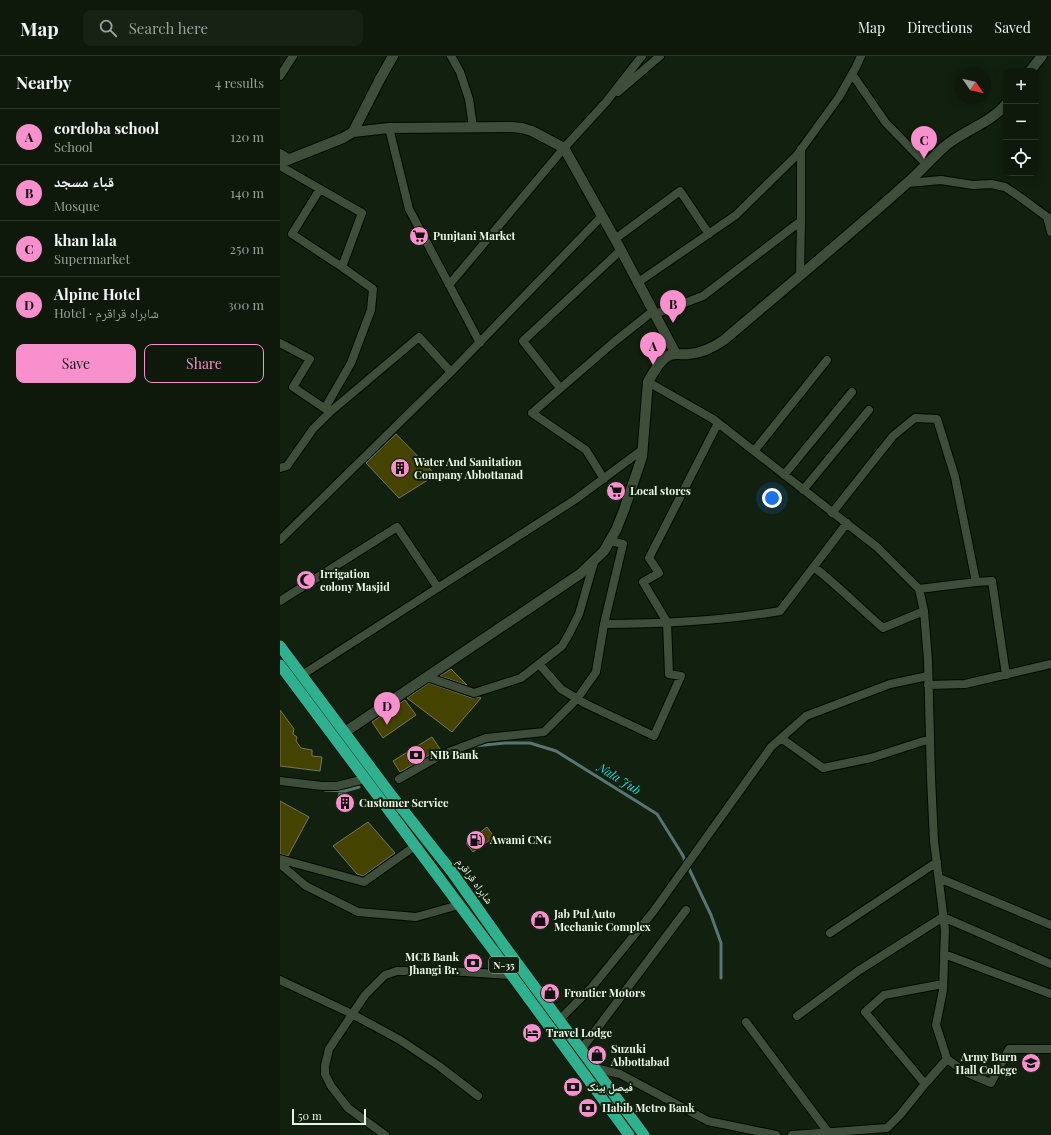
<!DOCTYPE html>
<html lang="en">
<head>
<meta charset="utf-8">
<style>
	:root { --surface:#0e180b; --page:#172114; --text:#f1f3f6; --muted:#9ba09d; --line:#2e372c; --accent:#f790cd }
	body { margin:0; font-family:"Playfair Display","Noto Naskh Arabic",serif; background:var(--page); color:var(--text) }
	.controls { position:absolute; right:12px; top:12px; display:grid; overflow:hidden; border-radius:8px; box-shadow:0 2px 10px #0003 }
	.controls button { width:36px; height:36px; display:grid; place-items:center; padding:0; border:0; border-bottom:1px solid var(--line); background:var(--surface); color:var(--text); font:20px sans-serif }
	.compass { position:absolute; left:675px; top:12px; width:36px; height:36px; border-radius:50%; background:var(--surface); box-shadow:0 2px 10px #0003; rotate:124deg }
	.scale { position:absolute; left:12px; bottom:10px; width:74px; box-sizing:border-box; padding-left:4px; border:2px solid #eaf4e8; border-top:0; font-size:11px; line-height:14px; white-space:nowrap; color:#eaf4e8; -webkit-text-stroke:3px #12200f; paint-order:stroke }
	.you { position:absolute; left:492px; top:442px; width:14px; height:14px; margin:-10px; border:3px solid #fff; border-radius:50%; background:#1a73e8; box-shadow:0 0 0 6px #1a73e833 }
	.badge { display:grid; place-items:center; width:26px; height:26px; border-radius:50%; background:var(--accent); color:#111; font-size:13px; font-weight:700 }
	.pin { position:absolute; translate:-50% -33px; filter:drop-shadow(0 1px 2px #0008) }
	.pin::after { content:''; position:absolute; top:21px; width:14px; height:12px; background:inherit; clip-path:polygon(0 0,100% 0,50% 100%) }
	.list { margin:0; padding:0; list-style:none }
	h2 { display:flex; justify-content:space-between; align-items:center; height:52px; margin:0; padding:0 16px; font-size:17px }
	h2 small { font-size:13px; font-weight:400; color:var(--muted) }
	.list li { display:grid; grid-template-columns:26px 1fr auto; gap:12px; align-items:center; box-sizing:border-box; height:56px; padding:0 16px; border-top:1px solid var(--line) }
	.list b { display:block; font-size:15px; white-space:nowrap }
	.list p { margin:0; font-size:13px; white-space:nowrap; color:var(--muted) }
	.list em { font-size:13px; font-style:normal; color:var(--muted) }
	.actions { display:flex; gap:8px; padding:12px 16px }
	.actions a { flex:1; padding:9px 0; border:1px solid var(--accent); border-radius:8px; text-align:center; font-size:14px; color:var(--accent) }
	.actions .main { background:var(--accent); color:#111 }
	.icon { flex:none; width:22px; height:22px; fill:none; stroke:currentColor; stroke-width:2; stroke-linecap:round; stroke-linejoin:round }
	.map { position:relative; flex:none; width:771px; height:1079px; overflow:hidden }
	header { display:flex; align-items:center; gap:24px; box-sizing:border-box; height:56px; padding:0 20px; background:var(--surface); border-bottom:1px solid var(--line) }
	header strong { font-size:19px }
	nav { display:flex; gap:22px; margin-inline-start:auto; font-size:14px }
	.search { width:280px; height:36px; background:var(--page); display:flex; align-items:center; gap:10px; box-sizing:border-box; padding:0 14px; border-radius:8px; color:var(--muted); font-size:15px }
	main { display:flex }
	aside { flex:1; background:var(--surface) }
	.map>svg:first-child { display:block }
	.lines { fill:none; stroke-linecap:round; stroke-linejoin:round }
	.stream { stroke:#587572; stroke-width:3 }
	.building { fill:#444300; stroke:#76775f }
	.minor-casing { stroke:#010900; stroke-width:10 }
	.tertiary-casing { stroke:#010900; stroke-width:12 }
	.trunk-casing { stroke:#010900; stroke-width:12 }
	.minor { stroke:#3e4e3b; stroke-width:8 }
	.tertiary { stroke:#3e4e3b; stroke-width:10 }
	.trunk { stroke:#30b08e; stroke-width:11 }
	.labels { text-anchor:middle; stroke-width:4; stroke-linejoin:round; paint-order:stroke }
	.shield { fill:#12200f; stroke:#a9b4a7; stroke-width:1 }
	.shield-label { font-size:10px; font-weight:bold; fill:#eaf4e8 }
	.poi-label { font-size:11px; font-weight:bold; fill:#eaf4e8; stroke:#12200f; text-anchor:start }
	.street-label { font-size:11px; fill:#eaf4e8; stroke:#12200f }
	.water-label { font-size:12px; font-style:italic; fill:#27d9e6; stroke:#12200f }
</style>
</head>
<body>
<header>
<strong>Map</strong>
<div class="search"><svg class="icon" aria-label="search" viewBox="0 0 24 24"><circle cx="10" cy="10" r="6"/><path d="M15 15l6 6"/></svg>Search here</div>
<nav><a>Map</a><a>Directions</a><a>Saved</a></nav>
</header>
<main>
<aside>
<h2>Nearby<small>4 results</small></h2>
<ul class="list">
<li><span class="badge">A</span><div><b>cordoba school</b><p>School</p></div><em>120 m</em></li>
<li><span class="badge">B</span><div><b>قباء مسجد</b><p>Mosque</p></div><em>140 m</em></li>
<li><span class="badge">C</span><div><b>khan lala</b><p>Supermarket</p></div><em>250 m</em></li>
<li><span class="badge">D</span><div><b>Alpine Hotel</b><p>Hotel · شاہراہ قراقرم</p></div><em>300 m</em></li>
</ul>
<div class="actions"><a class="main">Save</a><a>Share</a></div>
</aside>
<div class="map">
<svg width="771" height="1079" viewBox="0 0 771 1079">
	<rect width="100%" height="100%" fill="#12200f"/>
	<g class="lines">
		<path class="stream" d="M194 690 225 687H250L276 695 377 758 402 798 431 859 441 887V922
			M45 734 65 735 79 731"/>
	</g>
	<path class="building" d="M116 378 156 419 119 442 86 407Z
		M171 613 187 629 160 620Z
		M149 627 192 642 199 641 201 642 172 676 127 642Z
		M125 644 136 659 103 682 92 666Z
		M0 654 14 673 13 678 17 681 16 685 21 692 32 694V700L42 701 40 715 0 710Z
		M152 681 160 693 120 716 113 705Z
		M59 737 68 738V742L72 743V752L58 751Z
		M0 745 29 761 8 800 0 798Z
		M88 766 115 797 83 820 77 818 53 790Z
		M207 771 214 781 193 796 186 787Z"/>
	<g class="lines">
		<g class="minor-casing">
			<path id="minor" d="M171 0 180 16 189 43 193 71
				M572 18 606 67 647 109
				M0 20 13 0
				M338 36 380 0
				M109 72 129 153 200 287
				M0 97 10 103
				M0 110 82 157 62 211 12 178 40 133
				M628 127 661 124 693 129 711 128 725 131 740 141 767 161 771 162
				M767 161 771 176
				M335 183 400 135 429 178
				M520 219 521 165
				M357 227 456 159 517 99 559 41 576 11 581 0
				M169 229 284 92 326 46 362 0
				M375 258 423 240 521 165V93
				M0 287 30 303 13 331 50 356 33 373 7 410 0 412
				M171 316 322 160
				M368 326 433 363 597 491 639 533 644 555 648 604 651 722 654 785 665 874 663 934 656 969 667 1003 645 1028 620 1059 607 1072 512 1079
				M280 332 243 285 341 194
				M45 352 71 307 91 254 93 233 62 211
				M474 395 547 304
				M504 419 572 336
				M324 423 306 394 252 357 334 286 373 255
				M523 434 589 354
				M552 457 613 380 635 362 657 363 675 421 696 526 639 533
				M0 484 171 316 139 281 50 356
				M330 485 343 488 324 568C383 568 442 565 500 555L567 467
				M534 511C558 530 580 552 603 572L644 555
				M696 526 712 525 726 619
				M0 545 117 471 158 532
				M259 608 281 633 306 648 374 680 401 620 389 618 387 566 363 526 379 517 369 502 438 367
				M22 619 296 443 362 394
				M147 621 194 637 241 622 282 590 289 578 299 558 314 506
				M648 629 685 628 771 608
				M501 682 543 712 591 702 650 683
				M119 723 161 699 206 682 264 676 297 643 316 616 324 568
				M0 725 42 730H57L85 723
				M0 803 84 826 135 790
				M0 808 26 830 78 856 136 861 179 849
				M659 822 771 869
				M550 877 657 806
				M664 898 771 938
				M0 924 72 958 120 984 159 1010 198 1040
				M517 960 578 915 663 861 771 908
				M279 964 312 931 373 856 491 691 526 660 610 628 648 620
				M466 966 548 1076
				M301 994 406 854
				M667 1003 685 1016 711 1027 729 993H771
				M315 1012 340 1018 428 1065 496 1079
				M645 1028 585 956 604 939 663 928
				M105 1079 68 1052 51 1030 45 1018V1010L49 993 85 939 105 919 117 915H169L232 919"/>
		</g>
		<g class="tertiary-casing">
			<path id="tertiary" d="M750 15 762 0
				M73 76 100 23 113 0
				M0 107 63 82 73 76 109 72 231 71 242 72 252 75 284 92 335 183 396 298
				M65 676 300 518 324 495 336 474 344 454 362 401 368 326C373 317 380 303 390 299 397 297 403 299 409 298 423 297 434 291 444 284 505 232 567 181 627 127 640 116 651 103 664 91 683 74 710 68 726 48"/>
		</g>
		<g class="trunk-casing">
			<path id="trunk" d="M0 590 112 740 172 816 226 892 364 1079
				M0 609 216 898 349 1079"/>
		</g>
		<use href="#minor" class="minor"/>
		<use href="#tertiary" class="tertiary"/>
		<use href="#trunk" class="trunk"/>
	</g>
	<defs>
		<g id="supermarket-disc" transform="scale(1)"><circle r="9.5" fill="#f790cd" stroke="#12200f"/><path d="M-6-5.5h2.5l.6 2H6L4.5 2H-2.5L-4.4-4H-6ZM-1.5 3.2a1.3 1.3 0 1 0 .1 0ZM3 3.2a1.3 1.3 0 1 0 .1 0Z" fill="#111"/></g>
		<g id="building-disc" transform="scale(1)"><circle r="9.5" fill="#f790cd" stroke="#12200f"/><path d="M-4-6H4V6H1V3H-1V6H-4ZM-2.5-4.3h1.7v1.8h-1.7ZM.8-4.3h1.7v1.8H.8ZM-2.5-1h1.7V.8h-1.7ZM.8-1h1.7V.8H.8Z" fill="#111"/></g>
		<g id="mosque-disc" transform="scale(1)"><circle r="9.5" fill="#f790cd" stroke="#12200f"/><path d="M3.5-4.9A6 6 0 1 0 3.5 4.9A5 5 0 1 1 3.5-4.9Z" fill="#111"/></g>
		<g id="bank-disc" transform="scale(1)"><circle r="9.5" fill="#f790cd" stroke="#12200f"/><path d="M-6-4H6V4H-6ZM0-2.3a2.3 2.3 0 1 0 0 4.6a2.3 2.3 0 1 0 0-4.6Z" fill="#111"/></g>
		<g id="fuel-disc" transform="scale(1)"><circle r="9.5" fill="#f790cd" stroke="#12200f"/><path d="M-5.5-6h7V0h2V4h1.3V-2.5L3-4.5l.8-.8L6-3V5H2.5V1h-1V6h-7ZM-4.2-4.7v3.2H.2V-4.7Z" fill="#111"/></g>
		<g id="shop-disc" transform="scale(1)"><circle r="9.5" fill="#f790cd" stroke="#12200f"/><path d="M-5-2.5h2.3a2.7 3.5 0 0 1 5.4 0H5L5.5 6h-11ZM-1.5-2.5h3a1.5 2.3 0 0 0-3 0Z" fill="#111"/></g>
		<g id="hotel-disc" transform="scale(1)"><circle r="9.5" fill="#f790cd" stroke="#12200f"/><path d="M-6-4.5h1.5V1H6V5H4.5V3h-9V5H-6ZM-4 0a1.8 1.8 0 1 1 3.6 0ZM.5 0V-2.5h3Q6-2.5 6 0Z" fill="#111"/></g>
		<g id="university-disc" transform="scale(1)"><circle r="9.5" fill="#f790cd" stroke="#12200f"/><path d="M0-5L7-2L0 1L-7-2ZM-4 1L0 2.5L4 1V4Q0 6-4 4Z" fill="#111"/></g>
	</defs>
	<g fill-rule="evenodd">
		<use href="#supermarket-disc" x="139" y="180"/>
		<use href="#building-disc" x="120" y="412"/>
		<use href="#supermarket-disc" x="336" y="435"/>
		<use href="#mosque-disc" x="26" y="524"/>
		<use href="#bank-disc" x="136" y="699"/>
		<use href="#building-disc" x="65" y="747"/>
		<use href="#fuel-disc" x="196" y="784"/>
		<use href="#shop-disc" x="260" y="864"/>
		<use href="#bank-disc" x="193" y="907"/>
		<use href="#shop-disc" x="270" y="937"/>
		<use href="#hotel-disc" x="252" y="977"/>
		<use href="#shop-disc" x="317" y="999"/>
		<use href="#university-disc" x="751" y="1007"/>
		<use href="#bank-disc" x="293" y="1031"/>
		<use href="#bank-disc" x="308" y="1052"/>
	</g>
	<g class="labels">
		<rect class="shield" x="209" y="901" width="30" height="16" rx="3"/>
		<g class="shield-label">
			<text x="224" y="913">N-35</text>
		</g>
		<g class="poi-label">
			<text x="153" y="184">Punjtani Market</text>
			<text x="134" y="410">Water And Sanitation<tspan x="134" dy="13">Company Abbottanad</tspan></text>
			<text x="350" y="439">Local stores</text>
			<text x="40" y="522">Irrigation<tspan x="40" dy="13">colony Masjid</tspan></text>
			<text x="150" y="703">NIB Bank</text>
			<text x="79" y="751">Customer Service</text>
			<text x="210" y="788">Awami CNG</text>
			<text x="274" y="862">Jab Pul Auto<tspan x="274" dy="13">Mechanic Complex</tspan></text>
			<text x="179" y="905" text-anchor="end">MCB Bank<tspan x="179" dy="13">Jhangi Br.</tspan></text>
			<text x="284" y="941">Frontier Motors</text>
			<text x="266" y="981">Travel Lodge</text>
			<text x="331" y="997">Suzuki<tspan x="331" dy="13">Abbottabad</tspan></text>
			<text x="737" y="1005" text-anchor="end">Army Burn<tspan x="737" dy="13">Hall College</tspan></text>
			<text x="307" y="1035">فیصل بینک</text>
			<text x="322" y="1056">Habib Metro Bank</text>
		</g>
		<g class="street-label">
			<text transform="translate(195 825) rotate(54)" y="4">شاہراہ قراقرم</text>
		</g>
		<g class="water-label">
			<text transform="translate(339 723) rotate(32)" y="4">Nala Jub</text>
		</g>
	</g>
</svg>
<div class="controls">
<button>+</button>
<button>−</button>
<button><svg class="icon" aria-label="locate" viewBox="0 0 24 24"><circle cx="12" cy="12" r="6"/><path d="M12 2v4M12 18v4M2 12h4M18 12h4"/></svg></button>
</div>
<svg class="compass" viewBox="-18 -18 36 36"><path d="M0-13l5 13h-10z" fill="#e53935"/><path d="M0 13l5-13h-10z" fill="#9ba09d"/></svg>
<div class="scale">50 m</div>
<div class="you"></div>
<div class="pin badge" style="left:373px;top:309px">A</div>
<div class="pin badge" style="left:393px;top:267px">B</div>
<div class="pin badge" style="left:644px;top:103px">C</div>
<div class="pin badge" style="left:107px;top:669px">D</div>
</div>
</main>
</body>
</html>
